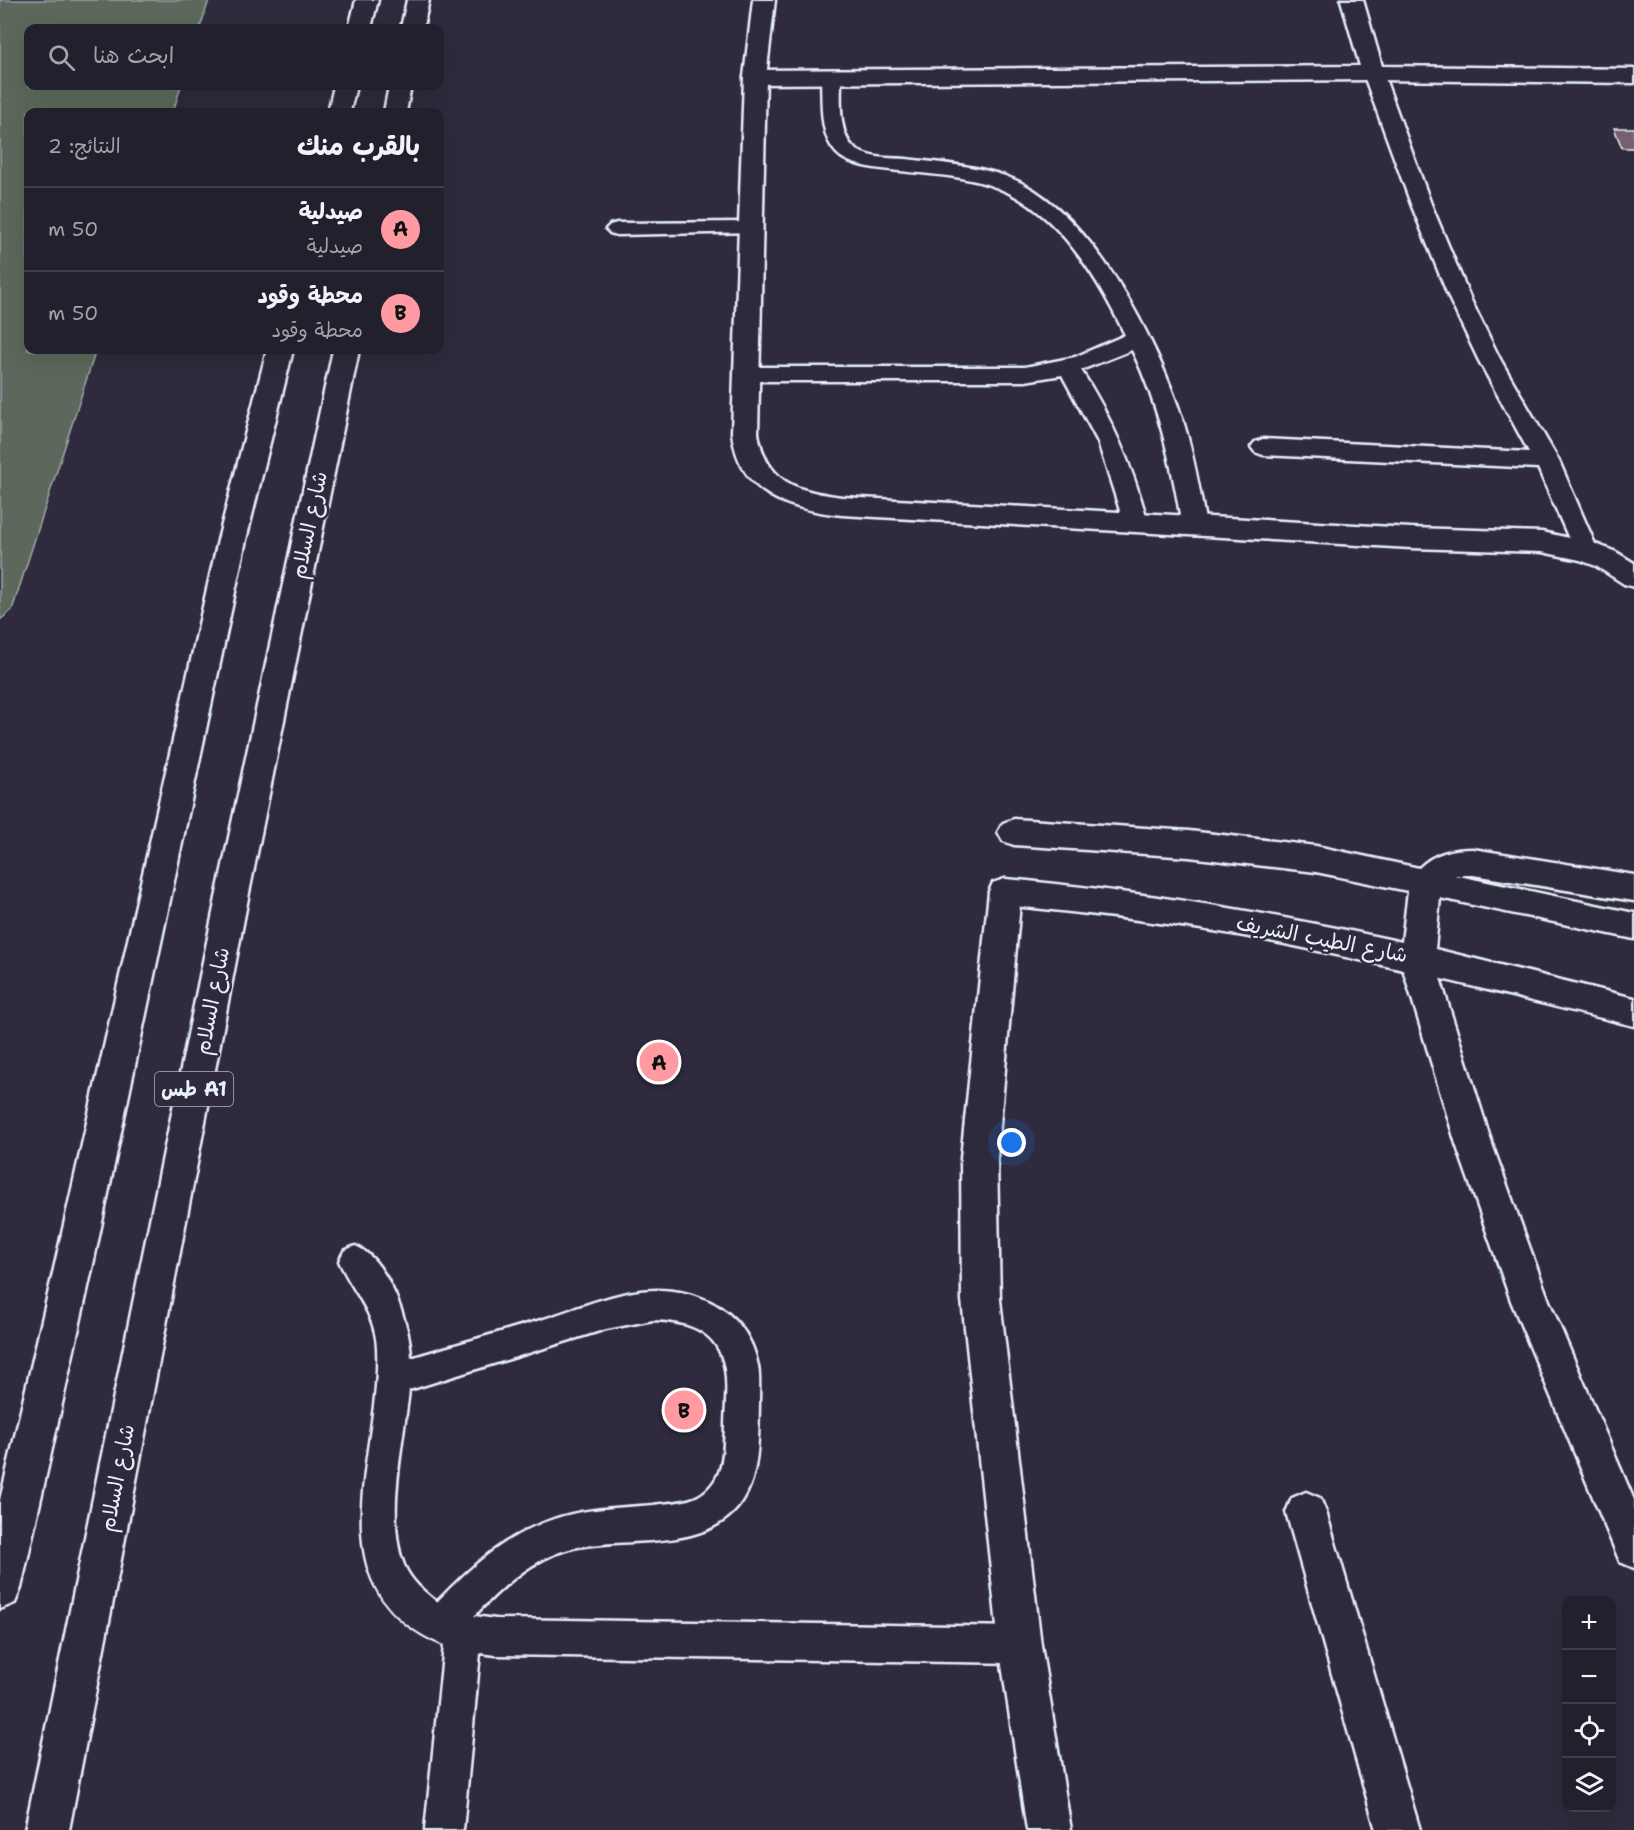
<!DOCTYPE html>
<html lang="ar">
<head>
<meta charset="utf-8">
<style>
	:root { --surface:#23202e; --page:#2f2d3a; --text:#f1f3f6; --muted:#a3a3aa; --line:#403e4a; --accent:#ff9aa2 }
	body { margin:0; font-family:"Shantell Sans","Playpen Sans Arabic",sans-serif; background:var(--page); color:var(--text); direction:rtl }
	.controls { position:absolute; right:18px; bottom:18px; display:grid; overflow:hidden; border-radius:12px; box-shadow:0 6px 24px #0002 }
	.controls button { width:54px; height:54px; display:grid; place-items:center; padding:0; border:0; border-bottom:2px solid var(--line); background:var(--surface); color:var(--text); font:30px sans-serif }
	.you { position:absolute; left:1012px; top:1143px; width:21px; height:21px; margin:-15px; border:4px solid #fff; border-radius:50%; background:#1a73e8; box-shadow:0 0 0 9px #1a73e833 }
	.badge { display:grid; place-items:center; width:39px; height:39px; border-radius:50%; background:var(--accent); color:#111; font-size:20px; font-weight:700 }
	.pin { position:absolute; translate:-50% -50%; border:3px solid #fff; box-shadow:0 2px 6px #0006 }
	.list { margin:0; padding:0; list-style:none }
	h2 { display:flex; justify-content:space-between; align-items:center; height:78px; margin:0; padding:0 24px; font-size:26px }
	h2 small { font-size:20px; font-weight:400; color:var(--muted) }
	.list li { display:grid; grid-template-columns:39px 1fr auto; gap:18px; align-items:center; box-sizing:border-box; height:84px; padding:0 24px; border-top:2px solid var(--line) }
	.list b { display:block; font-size:22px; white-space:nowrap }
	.list p { margin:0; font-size:20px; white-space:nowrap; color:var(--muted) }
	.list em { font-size:20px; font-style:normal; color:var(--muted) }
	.icon { flex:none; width:33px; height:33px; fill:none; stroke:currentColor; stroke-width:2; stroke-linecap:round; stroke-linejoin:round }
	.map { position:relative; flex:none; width:1634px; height:1830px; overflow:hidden; direction:ltr }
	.search { position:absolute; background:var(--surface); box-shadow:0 6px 24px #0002; left:24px; top:24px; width:420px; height:66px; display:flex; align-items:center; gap:15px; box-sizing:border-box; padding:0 21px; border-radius:12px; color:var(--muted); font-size:22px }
	.panel { position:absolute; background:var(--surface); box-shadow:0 6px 24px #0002; left:24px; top:108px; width:420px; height:246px; border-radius:12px; direction:rtl }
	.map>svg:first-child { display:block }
	.green { fill:#5c675c; stroke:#a2acaa; stroke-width:1.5 }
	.building { fill:#755e71; stroke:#e8f1f8; stroke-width:1.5 }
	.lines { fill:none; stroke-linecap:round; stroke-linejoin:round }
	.service-casing { stroke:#e8f1f8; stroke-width:5 }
	.minor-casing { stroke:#e8f1f8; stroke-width:5 }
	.secondary-casing { stroke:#e8f1f8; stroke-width:5 }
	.trunk-casing { stroke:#e8f1f8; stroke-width:5 }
	.service { fill:#2f2a3d; fill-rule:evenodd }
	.minor { fill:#2f2a3d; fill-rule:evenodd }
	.secondary { fill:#2f2a3d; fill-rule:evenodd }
	.trunk { fill:#2f2a3d; fill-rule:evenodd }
	.labels { text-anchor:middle; stroke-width:5; stroke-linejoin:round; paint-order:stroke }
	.shield { fill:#2f2a3d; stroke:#b0b5c0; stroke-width:1.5 }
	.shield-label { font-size:20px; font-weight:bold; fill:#e8f1f8 }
	.street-label { font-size:21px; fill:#e8f1f8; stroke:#2f2a3d }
</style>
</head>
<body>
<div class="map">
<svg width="1634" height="1830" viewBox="0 0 1634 1830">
	<rect width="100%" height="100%" fill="#2f2a3d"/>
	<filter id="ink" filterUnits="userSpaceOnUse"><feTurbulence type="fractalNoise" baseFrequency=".0167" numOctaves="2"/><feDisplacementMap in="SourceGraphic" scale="12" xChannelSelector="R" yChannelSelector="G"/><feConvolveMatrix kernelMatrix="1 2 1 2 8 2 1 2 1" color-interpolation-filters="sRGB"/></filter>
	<g filter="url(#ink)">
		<path class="green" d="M0 0H209L200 28H28V86H181L173 112H28V350H96L12 610 0 620Z"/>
		<path class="building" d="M1614 128H1634V148H1622Z"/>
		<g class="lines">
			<g class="service-casing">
				<path id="service" d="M1373 67 1380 69 1383 73 1431 204 1471 300 1500 359 1559 461 1598 551 1595 557 1586 560 1577 557 1538 468 1263 455 1255 452 1251 447 1255 442 1263 439 1529 452 1478 359 1450 300 1411 204 1363 73 1366 69Z
					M831 71 838 73 841 77C841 98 837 137 857 150 871 159 890 158 906 159 939 163 973 165 1005 176 1091 206 1158 342 1184 424 1194 457 1200 491 1206 526L1203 532 1194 534 1185 532 1182 526C1172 465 1159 406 1132 350L1081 370C1112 418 1133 468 1148 523L1145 529 1136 531 1127 529 1124 523 1098 442 1062 375 1025 381H747L739 379 736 374 739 369 747 367H1025L1075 357 1125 335C1100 282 1062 218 1007 192 974 176 936 175 900 171 882 169 863 168 846 160 838 156 832 149 828 140 820 121 822 97 821 77L824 73Z
					M750 222 757 224 761 228 757 232 617 235 610 233 606 229 610 225 617 223Z
					M355 1246C387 1258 411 1326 411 1358 454 1345 498 1333 541 1320 570 1311 598 1299 628 1293 684 1281 747 1304 758 1366 760 1378 759 1390 759 1403 758 1440 761 1491 728 1517 687 1551 617 1536 569 1549 531 1559 501 1588 474 1616L496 1619 1020 1627 1033 1632 1038 1645 1033 1658 1020 1663 496 1655 480 1653 463 1830H425L444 1645C309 1589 382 1454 377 1348 376 1313 352 1291 339 1261L344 1251ZM653 1320C679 1321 710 1326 721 1355 730 1376 725 1405 725 1427 724 1442 724 1458 719 1472 715 1483 705 1494 694 1498 682 1503 667 1503 654 1505 619 1508 584 1508 551 1520 505 1536 470 1567 437 1602 423 1591 411 1581 404 1565 385 1520 404 1438 409 1390L606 1329Z"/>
			</g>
			<g class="minor-casing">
				<path id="minor" d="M1341 0H1363L1382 66 1634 69V83L1373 80 755 84 747 82 744 77 747 72 755 70 1360 66Z
					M1005 879 1017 883 1021 892 997 1158 1000 1300 1041 1645 1071 1830H1027L999 1645 962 1300 961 1158 989 892 993 883Z
					M1417 945 1429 949 1434 959 1492 1144 1549 1301 1634 1500V1568L1620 1562 1511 1301 1456 1144 1400 959 1405 949Z
					M1306 1492 1320 1498 1326 1512 1420 1830H1376L1286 1512 1292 1498Z"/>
			</g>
			<g class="secondary-casing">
				<path id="secondary" d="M753 0H775L766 77 758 433C766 483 797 491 842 497L1411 528 1542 532 1596 544 1616 552 1634 563V587L1624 584 1596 566 1580 560 1542 552 1411 548 842 515C787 509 740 495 732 433L744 77Z
					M1014 819 1189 831 1316 846 1419 868C1434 853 1452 849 1473 849L1634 875V901L1473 875H1454L1634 913V939L1440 898 1435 949 1634 998V1026C1504 994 1375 961 1244 936 1165 922 1085 913 1005 905L993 901 989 892 993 883 1005 879 1028 881C1154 894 1278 914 1402 942L1408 891 1316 872 1189 857 1014 845 1003 841 998 832 1003 823Z"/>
			</g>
			<g class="trunk-casing">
				<path id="trunk" d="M356 0H378L371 28H349Z
					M407 0H429L423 28H401Z
					M334 86H356L350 112H328Z
					M389 86H411L406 112H384Z
					M267 350H293L246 540 94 1260 21 1588 15 1603 0 1609V1500L56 1260 218 540Z
					M333 350H359L248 898 69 1830H25L216 898Z"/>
			</g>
			<use href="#service" class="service"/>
			<use href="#minor" class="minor"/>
			<use href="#secondary" class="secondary"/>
			<use href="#trunk" class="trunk"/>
		</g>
	</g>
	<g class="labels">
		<rect class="shield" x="155" y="1072" width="78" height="34" rx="4.5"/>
		<g class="shield-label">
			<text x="194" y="1096">طس A1</text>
		</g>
		<g class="street-label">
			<text transform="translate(309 525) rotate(-78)" y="7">شارع السلام</text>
			<text transform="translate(1322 939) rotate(11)" y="7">شارع الطيب الشريف</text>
			<text transform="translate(212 1001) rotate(-79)" y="7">شارع السلام</text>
			<text transform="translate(117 1478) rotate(-79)" y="7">شارع السلام</text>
		</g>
	</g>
</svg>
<div class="controls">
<button>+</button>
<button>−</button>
<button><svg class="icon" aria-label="locate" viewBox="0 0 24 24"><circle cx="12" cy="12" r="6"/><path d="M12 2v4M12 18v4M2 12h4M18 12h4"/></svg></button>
<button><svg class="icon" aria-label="layers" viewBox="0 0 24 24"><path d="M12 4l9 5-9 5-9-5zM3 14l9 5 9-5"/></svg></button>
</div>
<div class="you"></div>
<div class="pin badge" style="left:659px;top:1062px">A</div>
<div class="pin badge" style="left:684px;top:1410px">B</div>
<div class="search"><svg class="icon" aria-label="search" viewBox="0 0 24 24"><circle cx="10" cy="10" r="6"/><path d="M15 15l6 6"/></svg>ابحث هنا</div>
<section class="panel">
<h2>بالقرب منك<small>النتائج: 2</small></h2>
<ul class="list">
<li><span class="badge">A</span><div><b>صيدلية</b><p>صيدلية</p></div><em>50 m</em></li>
<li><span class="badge">B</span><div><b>محطة وقود</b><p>محطة وقود</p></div><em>50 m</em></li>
</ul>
</section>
</div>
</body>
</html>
